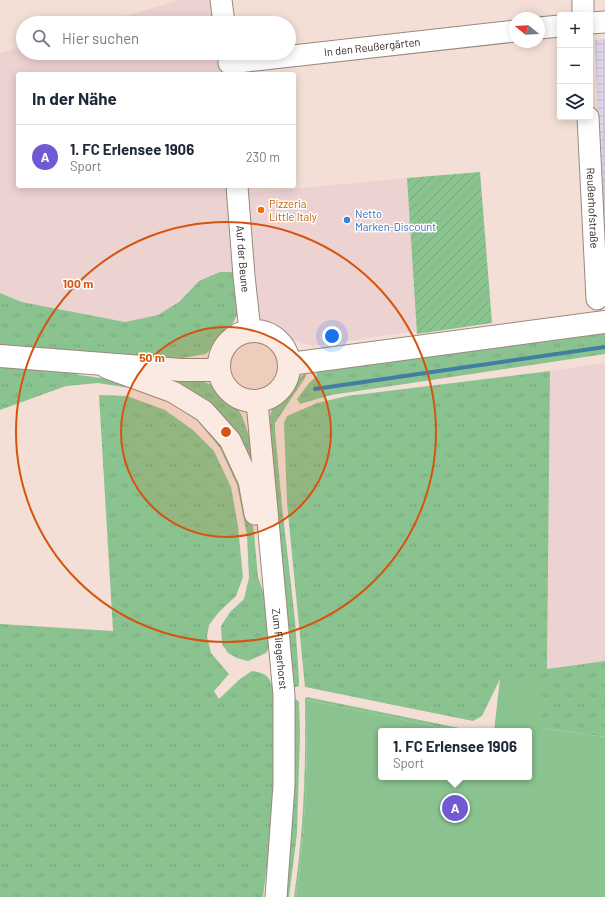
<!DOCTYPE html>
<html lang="de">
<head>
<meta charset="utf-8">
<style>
	:root { --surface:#fff; --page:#f6f6f7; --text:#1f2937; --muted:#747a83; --line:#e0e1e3; --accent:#7159d3 }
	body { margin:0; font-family:Barlow,sans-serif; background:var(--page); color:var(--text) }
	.controls { position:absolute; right:12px; top:12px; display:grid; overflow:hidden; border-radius:4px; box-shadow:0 2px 10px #0003 }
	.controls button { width:36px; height:36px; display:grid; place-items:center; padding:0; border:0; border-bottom:1px solid var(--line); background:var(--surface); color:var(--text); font:20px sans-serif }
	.compass { position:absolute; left:509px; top:12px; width:36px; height:36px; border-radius:50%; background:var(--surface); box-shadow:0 2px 10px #0003; rotate:288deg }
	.you { position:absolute; left:332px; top:336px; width:14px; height:14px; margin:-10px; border:3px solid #fff; border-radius:50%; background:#1a73e8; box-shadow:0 0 0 6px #1a73e833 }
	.badge { display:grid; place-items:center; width:26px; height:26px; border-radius:50%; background:var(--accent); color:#fff; font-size:13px; font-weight:700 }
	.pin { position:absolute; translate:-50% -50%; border:2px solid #fff; box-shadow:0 1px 4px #0006 }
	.popup { position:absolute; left:378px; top:728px; width:154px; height:52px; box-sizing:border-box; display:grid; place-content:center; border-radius:4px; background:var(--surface); filter:drop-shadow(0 1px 3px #0005); font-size:13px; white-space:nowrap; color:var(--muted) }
	.popup b { font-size:15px; color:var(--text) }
	.popup::after { content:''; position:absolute; left:50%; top:100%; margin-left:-8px; border:8px solid transparent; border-top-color:var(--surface) }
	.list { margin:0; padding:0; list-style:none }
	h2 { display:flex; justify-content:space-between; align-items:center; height:52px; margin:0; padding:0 16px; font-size:17px }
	h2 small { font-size:13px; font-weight:400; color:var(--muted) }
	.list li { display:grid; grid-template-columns:26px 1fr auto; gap:12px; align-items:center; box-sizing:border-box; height:64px; padding:0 16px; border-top:1px solid var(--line) }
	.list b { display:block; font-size:15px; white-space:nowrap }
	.list p { margin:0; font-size:13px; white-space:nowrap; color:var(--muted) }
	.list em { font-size:13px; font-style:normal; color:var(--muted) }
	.icon { flex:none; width:22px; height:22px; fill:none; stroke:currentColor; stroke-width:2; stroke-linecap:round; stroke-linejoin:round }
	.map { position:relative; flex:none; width:605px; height:897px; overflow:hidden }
	.search { position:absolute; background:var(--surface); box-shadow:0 2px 10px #0003; left:16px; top:16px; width:280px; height:44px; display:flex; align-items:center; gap:10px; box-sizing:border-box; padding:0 14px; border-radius:22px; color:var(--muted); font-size:15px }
	.panel { position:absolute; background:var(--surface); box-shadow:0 2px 10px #0003; left:16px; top:72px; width:280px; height:116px; border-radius:4px }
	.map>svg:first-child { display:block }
	.commercial { fill:#edd2d2 }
	.industrial { fill:url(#industrial-grid) }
	.grass { fill:url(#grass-tufts) }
	.park { fill:#8ac390 }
	.garden { fill:url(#garden-furrows) }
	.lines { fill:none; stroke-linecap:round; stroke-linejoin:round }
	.stream { stroke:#427e9f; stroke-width:4 }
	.minor-casing { stroke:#9a887f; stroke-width:23 }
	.major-casing { stroke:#9a887f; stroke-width:24 }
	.minor { stroke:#fff; stroke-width:21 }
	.major { stroke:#fff; stroke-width:22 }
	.ring { fill:none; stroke:#d5540e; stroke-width:2 }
	.food-dot { fill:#e8710a; stroke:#fff; stroke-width:1.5 }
	.shop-dot { fill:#3f7fe0; stroke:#fff; stroke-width:1.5 }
	.labels { text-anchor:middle; stroke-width:3; stroke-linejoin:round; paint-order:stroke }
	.street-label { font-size:11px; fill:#2e2623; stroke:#fff }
	.food-label { font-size:11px; fill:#c56008; stroke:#fff; text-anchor:start }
	.shop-label { font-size:11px; fill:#366cbe; stroke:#fff; text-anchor:start }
	.centre { fill:#d5540e; stroke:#fff; stroke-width:2 }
	.ring-label { font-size:12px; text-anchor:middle; font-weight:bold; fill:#d5540e; stroke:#fff; stroke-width:3; stroke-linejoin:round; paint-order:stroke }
</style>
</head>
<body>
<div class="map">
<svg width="605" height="897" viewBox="0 0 605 897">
	<defs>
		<pattern id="industrial-grid" width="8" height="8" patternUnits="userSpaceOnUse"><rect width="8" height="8" fill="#dfd5ea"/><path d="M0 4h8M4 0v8" fill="none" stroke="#c0b7c8"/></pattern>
		<pattern id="grass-tufts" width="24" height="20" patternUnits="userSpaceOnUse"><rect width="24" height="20" fill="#8ac390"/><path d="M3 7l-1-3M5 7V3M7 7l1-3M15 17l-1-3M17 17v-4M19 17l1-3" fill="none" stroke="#77a77c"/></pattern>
		<pattern id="garden-furrows" width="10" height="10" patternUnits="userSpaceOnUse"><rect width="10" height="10" fill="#8ac390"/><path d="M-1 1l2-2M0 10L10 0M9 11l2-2" fill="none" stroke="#77a77c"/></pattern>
	</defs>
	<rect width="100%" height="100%" fill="#f3dfd5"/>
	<path class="commercial" d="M180 0H212L215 23H102Z
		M23 46V53H219L221 74H18V186H236L237 194 407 178 417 331 312 346 291 339 272 323 237 325V281H199L179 302 158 315 125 322 22 302 0 293V53Z
		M605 363V661L547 669 550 371Z"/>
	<path class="industrial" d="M605 39V303L595 40Z"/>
	<path class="grass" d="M220 272H233L238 281 237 315 230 329 206 354 182 358 124 357 0 346V293L22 302 125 322 158 315 179 302 199 281Z
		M605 328V354L331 395 300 404 297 399 309 383 317 376 315 370Z
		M0 362 63 368 79 375 130 382 202 415 246 481 254 533 258 577 268 605 271 644 266 653 248 661 237 658 228 653 222 644 221 626 230 612 244 599 249 578 247 535 237 485 220 448 198 421 171 403 130 388 98 383 66 386 0 410Z
		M550 371 547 669 605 661V737L542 728V680L500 679 482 716 473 721 305 687 287 503 284 423 287 416 317 403 347 396Z
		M306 373 305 378 275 423V430L282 506 295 620 299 679V686L293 688 285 594 272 463 270 417C273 400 292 382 306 373Z
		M159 378 204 382 213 385 220 394 237 407 242 416 249 436 255 466 250 472Z
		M99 395 127 396 165 410 193 430 214 451 231 487 238 526 243 577 236 596 219 612 209 625 207 636 211 653 229 674 214 691 219 699 240 679 252 671C270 674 271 679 274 696L275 785 270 842 263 897H0V624L113 631Z
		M307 697 474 731H458L307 700C307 766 306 832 296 897H294C304 831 306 764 305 698Z
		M294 699H296L299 702 300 734 297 833 289 897H283Z"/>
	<path class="park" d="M500 679H542V728L605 737V897H296C306 831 307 766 307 700L458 731H381V777H529V731H494Z"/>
	<path class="garden" d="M480 172 492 323 417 334 407 178Z"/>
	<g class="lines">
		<path class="stream" d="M315 389 605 347"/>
		<g class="minor-casing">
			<g id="minor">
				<path d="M221 0 224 23"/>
				<path d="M583 0V15"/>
				<path d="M590 23 605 22"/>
				<path d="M539 28 560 26"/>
				<path id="s1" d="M229 63 515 31"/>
				<path id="s2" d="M588 117 597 299"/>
				<path id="s3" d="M237 186 244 276 250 331"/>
				<path d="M107 368 173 392 204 411 230 440 249 481 255 514"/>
				<path id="s4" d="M257 402 284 695V785L276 897"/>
			</g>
		</g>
		<g class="major-casing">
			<path id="major" d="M219 366a35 35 0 1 1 70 0a35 35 0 1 1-70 0Z
				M0 356 181 370H219
				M290 364 605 322"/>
		</g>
		<use href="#minor" class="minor"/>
		<use href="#major" class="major"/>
	</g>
	<circle cx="226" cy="432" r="105" fill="#d5540e" fill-opacity=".12"/>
	<g class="ring">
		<circle cx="226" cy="432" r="105"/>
		<circle cx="226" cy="432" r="210"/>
	</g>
	<circle class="food-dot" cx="261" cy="210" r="4"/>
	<circle class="shop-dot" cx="347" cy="220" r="4"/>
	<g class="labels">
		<g class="street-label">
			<text dy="4" stroke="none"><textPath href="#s1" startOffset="144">In den Reußergärten</textPath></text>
			<text dy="4" stroke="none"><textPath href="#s2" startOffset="91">Reußerhofstraße</textPath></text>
			<text dy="4" stroke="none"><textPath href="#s3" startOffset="73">Auf der Beune</textPath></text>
			<text dy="4" stroke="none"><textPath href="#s4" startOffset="248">Zum Fliegerhorst</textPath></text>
		</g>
		<g class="food-label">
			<text x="269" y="208">Pizzeria<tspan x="269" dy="13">Little Italy</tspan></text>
		</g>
		<g class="shop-label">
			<text x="355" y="218">Netto<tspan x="355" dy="13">Marken-Discount</tspan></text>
		</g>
	</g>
	<circle cx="226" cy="432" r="6" class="centre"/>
	<g class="ring-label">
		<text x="78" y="288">100 m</text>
		<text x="152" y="362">50 m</text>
	</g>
</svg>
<div class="controls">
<button>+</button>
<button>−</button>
<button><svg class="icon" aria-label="layers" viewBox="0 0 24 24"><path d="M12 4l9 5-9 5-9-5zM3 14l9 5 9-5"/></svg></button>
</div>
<svg class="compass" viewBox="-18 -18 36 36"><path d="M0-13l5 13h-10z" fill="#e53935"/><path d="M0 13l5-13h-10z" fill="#747a83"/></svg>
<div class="you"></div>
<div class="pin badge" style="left:455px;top:808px">A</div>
<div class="popup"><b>1. FC Erlensee 1906</b>Sport</div>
<div class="search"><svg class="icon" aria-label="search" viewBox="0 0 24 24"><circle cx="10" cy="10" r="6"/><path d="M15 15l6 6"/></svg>Hier suchen</div>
<section class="panel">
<h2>In der Nähe<small></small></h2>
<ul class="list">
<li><span class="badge">A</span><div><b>1. FC Erlensee 1906</b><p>Sport</p></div><em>230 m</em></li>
</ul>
</section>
</div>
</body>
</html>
